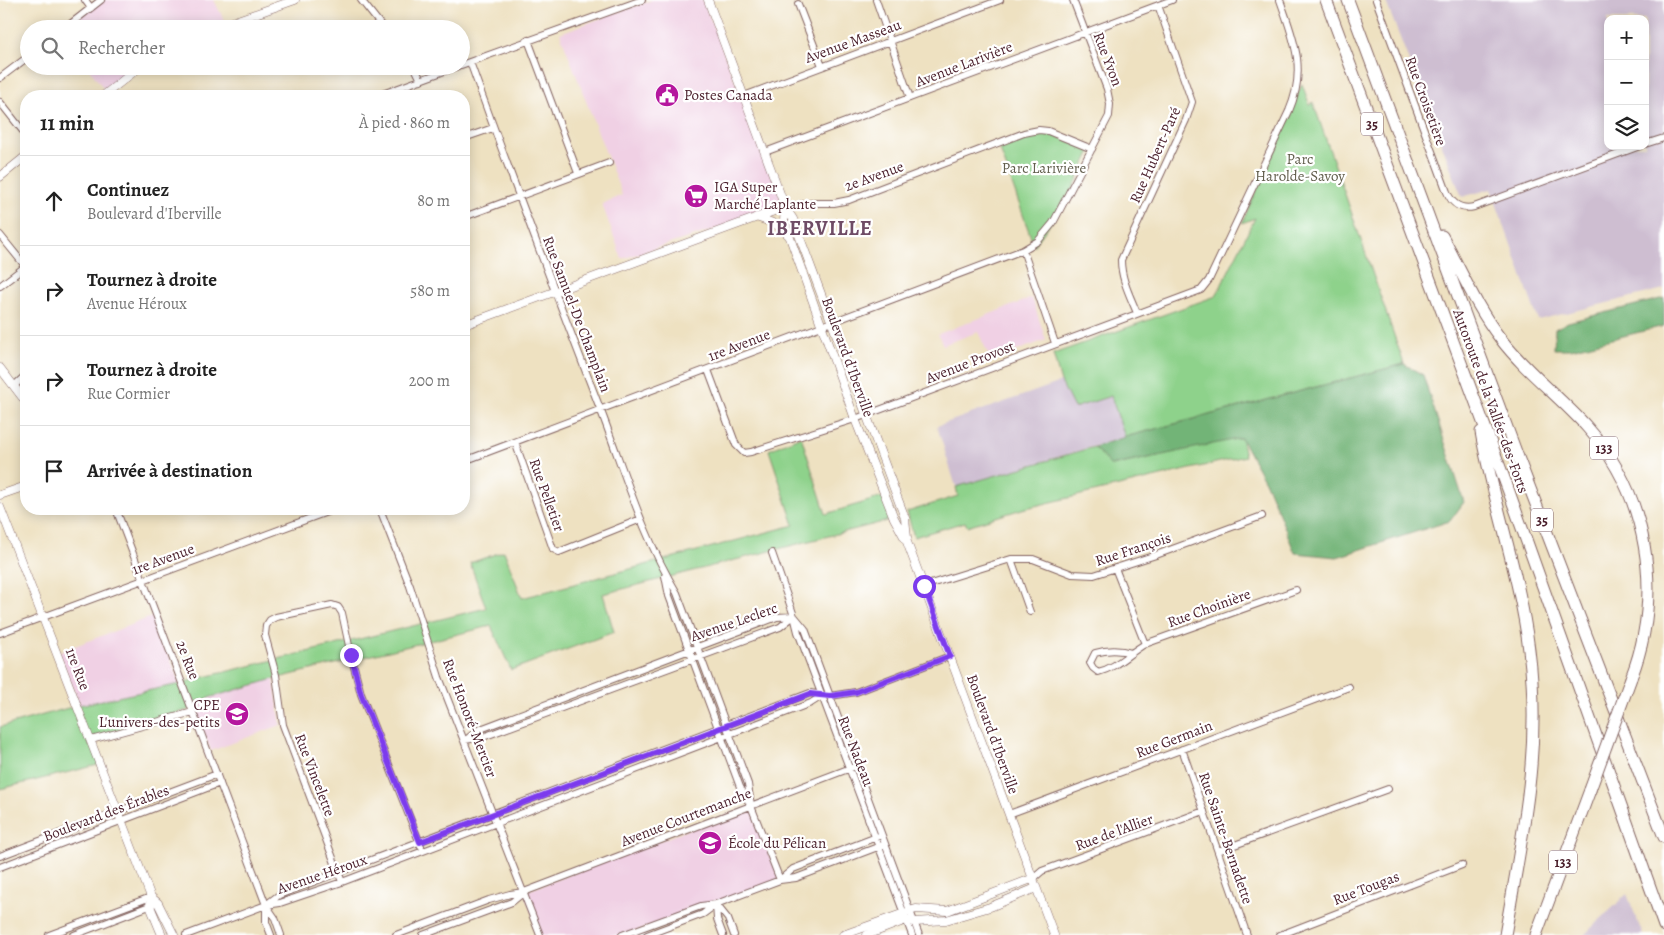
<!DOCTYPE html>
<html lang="fr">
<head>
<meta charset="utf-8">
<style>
	:root { --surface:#fff; --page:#f2f2f2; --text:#222; --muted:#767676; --line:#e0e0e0 }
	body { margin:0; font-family:Alegreya,serif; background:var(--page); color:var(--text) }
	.controls { position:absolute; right:15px; top:15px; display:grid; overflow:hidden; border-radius:10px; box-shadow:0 2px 12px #0003 }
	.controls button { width:45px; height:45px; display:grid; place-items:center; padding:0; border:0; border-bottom:1px solid var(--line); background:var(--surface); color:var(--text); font:25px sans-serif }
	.stop { position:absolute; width:15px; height:15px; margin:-11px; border:4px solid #7c3aed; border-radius:50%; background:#fff }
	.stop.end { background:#7c3aed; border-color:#fff; box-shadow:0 1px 5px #0008 }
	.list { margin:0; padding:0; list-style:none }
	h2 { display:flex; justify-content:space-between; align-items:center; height:65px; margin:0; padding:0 20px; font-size:21px }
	h2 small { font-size:16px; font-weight:400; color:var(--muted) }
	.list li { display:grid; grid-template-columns:32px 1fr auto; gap:15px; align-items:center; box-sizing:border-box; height:90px; padding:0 20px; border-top:1px solid var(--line) }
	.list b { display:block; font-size:19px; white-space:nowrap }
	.list p { margin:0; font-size:16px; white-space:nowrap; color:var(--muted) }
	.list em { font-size:16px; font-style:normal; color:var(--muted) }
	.icon { flex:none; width:28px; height:28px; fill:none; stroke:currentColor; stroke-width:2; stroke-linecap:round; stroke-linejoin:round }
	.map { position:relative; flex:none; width:1664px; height:935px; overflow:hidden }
	.search { position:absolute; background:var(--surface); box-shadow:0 2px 12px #0003; left:20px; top:20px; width:450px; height:55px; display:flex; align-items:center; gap:12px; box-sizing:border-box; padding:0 18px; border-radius:28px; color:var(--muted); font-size:19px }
	.panel { position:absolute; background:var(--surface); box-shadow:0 2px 12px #0003; left:20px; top:90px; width:450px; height:425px; border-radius:20px }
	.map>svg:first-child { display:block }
	.built { fill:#f0d0e4 }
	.industrial { fill:#cebed1; fill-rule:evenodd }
	.green { fill:#8ed28b; stroke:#6c785b }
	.forest { fill:#72b477; stroke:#5e6a51 }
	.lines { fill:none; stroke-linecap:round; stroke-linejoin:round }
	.minor-casing { stroke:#836360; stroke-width:8 }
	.tertiary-casing { stroke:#836360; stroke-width:9 }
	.motorway-casing { stroke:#836360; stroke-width:13 }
	.minor { stroke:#fff; stroke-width:6 }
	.tertiary { stroke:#fff; stroke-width:8 }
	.motorway { stroke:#fff; stroke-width:11 }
	.motorway-bridge-casing { stroke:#836360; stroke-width:13; stroke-linecap:butt }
	.motorway-bridge { stroke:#fff; stroke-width:11 }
	.route { stroke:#7c3aed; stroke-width:6 }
	.labels { text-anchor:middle; stroke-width:4.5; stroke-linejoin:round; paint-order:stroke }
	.shield { fill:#fff; stroke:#80626b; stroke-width:1 }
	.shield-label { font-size:14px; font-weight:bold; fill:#4a1f2b }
	.street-label { font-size:15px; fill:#4a1f2b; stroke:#fff }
	.poi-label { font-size:15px; fill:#4a1f2b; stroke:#fff; text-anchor:start }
	.park-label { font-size:15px; fill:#625e4d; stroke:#fff }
	.district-label { font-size:20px; font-weight:bold; letter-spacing:1px; fill:#6f4c66; stroke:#fff }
</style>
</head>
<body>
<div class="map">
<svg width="1664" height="935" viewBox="0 0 1664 935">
	<rect width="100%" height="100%" fill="#fff"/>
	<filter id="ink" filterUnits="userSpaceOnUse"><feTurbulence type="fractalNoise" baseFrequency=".02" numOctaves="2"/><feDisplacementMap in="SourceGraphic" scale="10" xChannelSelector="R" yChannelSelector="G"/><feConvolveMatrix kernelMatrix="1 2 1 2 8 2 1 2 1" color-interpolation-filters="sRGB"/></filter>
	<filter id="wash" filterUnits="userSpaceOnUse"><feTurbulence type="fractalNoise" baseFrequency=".0096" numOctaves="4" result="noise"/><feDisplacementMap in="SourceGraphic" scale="20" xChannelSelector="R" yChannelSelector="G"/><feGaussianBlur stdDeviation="1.12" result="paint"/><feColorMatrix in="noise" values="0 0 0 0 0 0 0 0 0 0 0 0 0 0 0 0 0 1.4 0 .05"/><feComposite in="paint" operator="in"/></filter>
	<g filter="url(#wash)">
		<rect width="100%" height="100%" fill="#eee1c1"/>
		<path class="built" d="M101 0H214L226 24 212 29H64Z
			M652 0H703L785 207 622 259 602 204 622 195 560 33Z
			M87 66H141L107 93Z
			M1032 298 1046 340 991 360 978 332 943 345 938 334Z
			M154 616 180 684 79 705 59 652Z
			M274 679 281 725 211 751 191 703Z
			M751 806 780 880 625 935H540L524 892Z"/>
		<path class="industrial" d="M1387 0H1664V289L1538 320 1491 189 1462 197 1386 2ZM1608 19H1645V146H1608Z
			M1061 382 1074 408 1111 396 1125 437 956 487 937 426Z
			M1627 894 1643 935H1583H1584Z"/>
		<path class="green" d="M1302 84 1310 106 1313 102 1404 364 1125 437 1111 396 1074 408 1061 382 1053 354 1216 296 1255 218 1242 223Z
			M1041 131 1092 149 1068 199 1034 246 998 144Z
			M801 436 826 514 882 497 891 520 603 594 614 632 511 670 491 626 274 679 191 703 184 682 486 608 470 563 504 551 522 598 794 525 769 450Z
			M1241 437 1245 456 1022 509 967 526 965 522 914 537 907 512 958 496 956 487 1094 447 1112 466Z
			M180 684 191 709 91 739 102 764 0 789V727L79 705Z"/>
		<path class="forest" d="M1664 298V326L1571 349H1554L1555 329 1568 322Z
			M1404 364 1423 375 1464 502 1450 521 1337 557 1295 553 1268 487 1241 438 1111 466 1094 447 1125 437Z"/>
	</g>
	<g filter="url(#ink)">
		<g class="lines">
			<g class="minor-casing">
				<path id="minor" d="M85 0 91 8
					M361 0 384 29
					M876 0 910 98
					M1376 0 1447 192C1452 204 1461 210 1474 207L1640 146
					M798 4 822 66
					M64 29 101 0
					M528 40 578 173
					M470 62C512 179 556 295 601 411 624 471 643 537 677 593L748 784 751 806
					M461 65 642 0
					M414 66 421 80
					M0 78 29 56
					M377 96 458 66
					M744 96 1000 0
					M0 102 26 135
					M464 138 493 128
					M1645 144 1664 138
					M765 152 1172 0
					M785 207 812 203H834L849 200 1024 133 1039 130 1048 131 1092 149
					M464 217 609 163
					M0 235 26 267
					M1023 250 1055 343
					M0 286 26 266
					M1137 313C1130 296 1121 279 1121 260L1186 120 1192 102 1158 5
					M708 370 736 445 744 453 751 452 855 419 1201 290 1209 280 1289 111C1307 69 1294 40 1280 0
					M14 386 26 375
					M515 442 553 549 559 552 641 519
					M464 461 1023 250 1038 241 1053 223 1109 116 1110 104 1107 89 1073 0
					M116 509 266 905 275 918 281 935
					M380 509 410 586 439 677 540 935
					M772 553 794 616 798 632 912 935
					M1011 559 1030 612
					M1115 568 1145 644
					M665 576 669 596 740 787 751 806 780 880
					M924 586 1011 559H1033L1072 574 1094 575 1156 555 1262 516
					M795 617 805 629 919 935
					M0 633 335 509
					M1132 653C1119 649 1108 649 1095 653L1090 663 1093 668 1098 672C1116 668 1129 653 1145 644L1296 590
					M467 739 478 730 777 617 793 616
					M91 740 193 712
					M465 740 483 737 780 627 794 616
					M1182 749 1247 935
					M1009 814 1349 687
					M1218 851 1388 789
					M0 856 217 774
					M0 867 220 783
					M1034 878 1042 871 1204 811
					M781 879 793 869 879 836
					M342 882 283 725 276 675 265 635 266 626 270 620 276 617 332 605 338 607 342 613 351 655 361 694 421 846
					M716 904 728 919 734 935
					M266 905 279 895 810 693 830 696 856 692 950 656
					M716 905 717 919 723 935
					M266 906V922L271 935
					M49 935 151 897
					M74 935 152 905
					M186 935 266 905 280 903 342 882 811 703 822 696
					M396 935 489 900 510 894 524 892 856 766
					M423 935 512 902 523 893
					M622 935 701 906 716 904 780 880 796 878 883 845
					M647 935 703 914 715 905
					M1280 935 1462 865"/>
			</g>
			<g class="tertiary-casing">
				<path id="tertiary" d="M708 0 785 207 793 219 905 518 907 538
					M212 29 295 0
					M103 96 141 66
					M0 177 26 156
					M785 207 784 221 855 419 894 518 907 542 1054 935
					M756 217C767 221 780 224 787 234
					M464 325 785 207
					M0 368 26 402
					M0 495 26 486
					M0 507 151 897 158 903 174 935
					M151 897 150 906 162 935
					M843 935 910 911 916 909 947 911 1034 878
					M867 935 906 920 915 922 946 920 990 907 1036 888"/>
			</g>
			<g class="motorway-casing">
				<path id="motorway" d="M1326 0 1508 489 1664 926
					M1348 0 1519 460 1664 837
					M1442 236C1461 270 1476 307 1500 338 1525 371 1559 396 1587 427 1648 495 1664 593 1631 678
					M1481 432C1494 505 1520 576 1529 650 1542 751 1522 836 1505 935
					M1536 935 1590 790"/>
			</g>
			<use href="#minor" class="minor"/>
			<use href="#tertiary" class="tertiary"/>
			<use href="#motorway" class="motorway"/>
			<g class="motorway-bridge-casing">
				<path id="motorway-bridge" d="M1590 790 1631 678"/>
			</g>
			<use href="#motorway-bridge" class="motorway-bridge"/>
		</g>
	</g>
	<g class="lines" filter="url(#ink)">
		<path class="route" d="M351 655 361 694 420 842 810 694 830 696 856 692 950 656 924 586"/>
	</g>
	<defs>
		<g id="civic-disc" transform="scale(1.25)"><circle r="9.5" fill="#b5179e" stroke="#fff"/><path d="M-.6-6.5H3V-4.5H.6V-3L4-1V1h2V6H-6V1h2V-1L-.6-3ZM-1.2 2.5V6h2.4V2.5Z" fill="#fff"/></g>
		<g id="supermarket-disc" transform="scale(1.25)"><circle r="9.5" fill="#b5179e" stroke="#fff"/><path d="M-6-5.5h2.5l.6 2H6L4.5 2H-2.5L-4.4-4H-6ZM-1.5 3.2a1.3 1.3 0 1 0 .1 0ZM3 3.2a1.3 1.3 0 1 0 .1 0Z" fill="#fff"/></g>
		<g id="school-disc" transform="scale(1.25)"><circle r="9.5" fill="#b5179e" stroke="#fff"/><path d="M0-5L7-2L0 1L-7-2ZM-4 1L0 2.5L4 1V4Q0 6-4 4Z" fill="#fff"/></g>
	</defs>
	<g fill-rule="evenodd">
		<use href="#civic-disc" x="667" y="95"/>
		<use href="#supermarket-disc" x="696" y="196"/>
		<use href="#school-disc" x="237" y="714"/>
		<use href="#school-disc" x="710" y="843"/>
	</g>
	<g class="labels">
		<g class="shield">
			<rect x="1361" y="112.5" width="22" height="23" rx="4"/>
			<rect x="1590" y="436.5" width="28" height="23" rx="4"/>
			<rect x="1531" y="508.5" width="22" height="23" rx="4"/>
			<rect x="1549" y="850.5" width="28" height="23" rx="4"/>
		</g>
		<g class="shield-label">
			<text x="1372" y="129">35</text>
			<text x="1604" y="453">133</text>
			<text x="1542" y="525">35</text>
			<text x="1563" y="867">133</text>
		</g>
		<g class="street-label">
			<text transform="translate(853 41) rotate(-20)" y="5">Avenue Masseau</text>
			<text transform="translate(1108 59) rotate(69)" y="5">Rue Yvon</text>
			<text transform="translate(964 64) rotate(-21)" y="5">Avenue Larivière</text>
			<text transform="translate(1426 101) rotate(70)" y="5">Rue Croisetière</text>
			<text transform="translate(1155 155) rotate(-66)" y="5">Rue Hubert-Paré</text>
			<text transform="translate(874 176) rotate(-20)" y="5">2e Avenue</text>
			<text transform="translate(577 314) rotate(69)" y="5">Rue Samuel-De Champlain</text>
			<text transform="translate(739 345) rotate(-21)" y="5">1re Avenue</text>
			<text transform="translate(848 357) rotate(70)" y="5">Boulevard d'Iberville</text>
			<text transform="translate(970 362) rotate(-21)" y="5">Avenue Provost</text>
			<text transform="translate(1491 401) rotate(70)" y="5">Autoroute de la Vallée-des-Forts</text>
			<text transform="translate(547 495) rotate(70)" y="5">Rue Pelletier</text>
			<text transform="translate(1133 549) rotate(-18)" y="5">Rue François</text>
			<text transform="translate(163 559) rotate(-20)" y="5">1re Avenue</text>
			<text transform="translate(1209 608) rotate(-20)" y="5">Rue Choinière</text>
			<text transform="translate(734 622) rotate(-19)" y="5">Avenue Leclerc</text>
			<text transform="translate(188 660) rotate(69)" y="5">2e Rue</text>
			<text transform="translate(78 669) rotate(69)" y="5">1re Rue</text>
			<text transform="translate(470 718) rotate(69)" y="5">Rue Honoré-Mercier</text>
			<text transform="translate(993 734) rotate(70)" y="5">Boulevard d'Iberville</text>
			<text transform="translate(1174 739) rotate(-21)" y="5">Rue Germain</text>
			<text transform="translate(856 751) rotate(69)" y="5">Rue Nadeau</text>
			<text transform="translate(315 775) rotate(69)" y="5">Rue Vincelette</text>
			<text transform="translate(106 813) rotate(-21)" y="5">Boulevard des Érables</text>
			<text transform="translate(686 817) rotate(-21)" y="5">Avenue Courtemanche</text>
			<text transform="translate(1114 832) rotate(-20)" y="5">Rue de l'Allier</text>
			<text transform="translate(1226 838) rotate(71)" y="5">Rue Sainte-Bernadette</text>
			<text transform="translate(322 874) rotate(-19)" y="5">Avenue Héroux</text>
			<text transform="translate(1366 888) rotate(-21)" y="5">Rue Tougas</text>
		</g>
		<g class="poi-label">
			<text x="684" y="100">Postes Canada</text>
			<text x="714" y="192">IGA Super<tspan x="714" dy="17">Marché Laplante</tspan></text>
			<text x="220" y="710" text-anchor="end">CPE<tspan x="220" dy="17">L'univers-des-petits</tspan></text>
			<text x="728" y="848">École du Pélican</text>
		</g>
		<g class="park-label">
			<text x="1300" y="164">Parc<tspan x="1300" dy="17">Harolde-Savoy</tspan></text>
			<text x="1044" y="173">Parc Larivière</text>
		</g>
		<g class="district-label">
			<text x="820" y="235">IBERVILLE</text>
		</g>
	</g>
</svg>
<div class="controls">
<button>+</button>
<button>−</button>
<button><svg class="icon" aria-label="layers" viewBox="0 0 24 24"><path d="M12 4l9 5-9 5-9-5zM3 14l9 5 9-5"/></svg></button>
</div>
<div class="stop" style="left:924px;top:586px"></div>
<div class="stop end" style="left:351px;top:655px"></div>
<div class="search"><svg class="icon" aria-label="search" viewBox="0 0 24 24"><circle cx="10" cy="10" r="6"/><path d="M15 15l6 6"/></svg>Rechercher</div>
<section class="panel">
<h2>11 min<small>À pied · 860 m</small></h2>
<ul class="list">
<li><svg class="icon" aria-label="ahead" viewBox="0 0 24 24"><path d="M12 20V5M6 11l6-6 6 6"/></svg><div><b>Continuez</b><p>Boulevard d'Iberville</p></div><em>80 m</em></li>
<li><svg class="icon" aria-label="right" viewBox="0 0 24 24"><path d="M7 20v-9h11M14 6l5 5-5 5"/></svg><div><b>Tournez à droite</b><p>Avenue Héroux</p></div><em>580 m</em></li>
<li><svg class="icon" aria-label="right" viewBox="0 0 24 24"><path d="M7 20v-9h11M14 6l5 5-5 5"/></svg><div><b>Tournez à droite</b><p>Rue Cormier</p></div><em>200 m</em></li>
<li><svg class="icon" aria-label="arrive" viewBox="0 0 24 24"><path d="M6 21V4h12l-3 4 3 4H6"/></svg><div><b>Arrivée à destination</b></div></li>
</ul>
</section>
</div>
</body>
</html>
